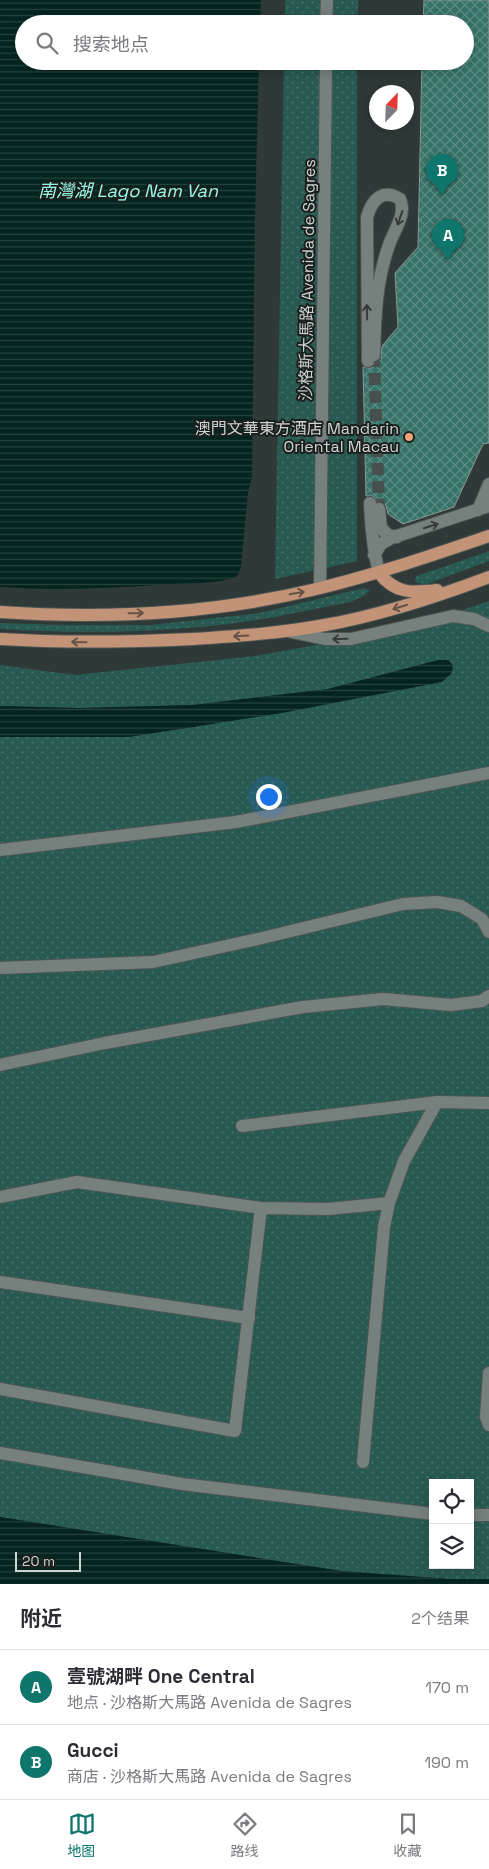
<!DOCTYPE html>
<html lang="zh">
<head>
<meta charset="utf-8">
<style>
	:root { --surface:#fff; --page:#f7f7f7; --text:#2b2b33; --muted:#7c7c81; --line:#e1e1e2; --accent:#0f766e }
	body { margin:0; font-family:"Space Grotesk","Noto Sans SC",sans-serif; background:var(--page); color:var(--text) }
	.controls { position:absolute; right:15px; bottom:15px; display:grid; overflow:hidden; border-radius:0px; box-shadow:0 2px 12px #0003 }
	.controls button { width:45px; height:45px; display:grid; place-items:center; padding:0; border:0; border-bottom:1px solid var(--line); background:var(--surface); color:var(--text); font:25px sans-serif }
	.compass { position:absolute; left:369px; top:85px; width:45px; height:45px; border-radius:50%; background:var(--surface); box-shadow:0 2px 12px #0003; rotate:23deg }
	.scale { position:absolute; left:15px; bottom:12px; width:66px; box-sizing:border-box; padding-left:5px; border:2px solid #ced4d2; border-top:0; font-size:14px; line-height:18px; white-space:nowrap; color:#ced4d2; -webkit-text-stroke:4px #1b1f1e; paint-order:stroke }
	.you { position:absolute; left:268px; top:796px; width:18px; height:18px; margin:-12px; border:4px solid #fff; border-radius:50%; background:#1a73e8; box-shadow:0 0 0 8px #1a73e833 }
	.badge { display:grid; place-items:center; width:32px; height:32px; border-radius:50%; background:var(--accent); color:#fff; font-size:16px; font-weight:700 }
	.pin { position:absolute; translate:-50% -41px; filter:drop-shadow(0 1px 2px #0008) }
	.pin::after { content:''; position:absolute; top:26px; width:18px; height:15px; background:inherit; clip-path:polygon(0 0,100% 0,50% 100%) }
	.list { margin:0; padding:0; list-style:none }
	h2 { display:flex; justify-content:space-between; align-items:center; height:65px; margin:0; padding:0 20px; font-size:21px }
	h2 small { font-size:16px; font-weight:400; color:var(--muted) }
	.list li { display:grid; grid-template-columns:32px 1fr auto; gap:15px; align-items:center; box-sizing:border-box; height:75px; padding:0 20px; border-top:1px solid var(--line) }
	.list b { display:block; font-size:19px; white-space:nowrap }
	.list p { margin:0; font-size:16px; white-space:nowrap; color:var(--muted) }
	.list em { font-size:16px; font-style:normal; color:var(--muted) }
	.icon { flex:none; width:28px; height:28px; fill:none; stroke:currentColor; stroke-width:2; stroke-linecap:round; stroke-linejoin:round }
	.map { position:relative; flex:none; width:489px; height:1584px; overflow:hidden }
	.search { position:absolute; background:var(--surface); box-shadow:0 2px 12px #0003; left:15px; right:15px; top:15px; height:55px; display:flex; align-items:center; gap:12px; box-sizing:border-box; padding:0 18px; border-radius:28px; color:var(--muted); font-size:19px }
	.sheet { height:215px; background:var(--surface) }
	nav { display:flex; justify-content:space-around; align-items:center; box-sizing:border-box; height:70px; border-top:1px solid var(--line); background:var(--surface); font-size:14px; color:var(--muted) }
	nav a { display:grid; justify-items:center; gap:2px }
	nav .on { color:var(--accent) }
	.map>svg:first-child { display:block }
	.grass { fill:url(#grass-dots); fill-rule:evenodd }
	.water { fill:url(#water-rules) }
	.building { fill:url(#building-cross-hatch); stroke:#8b9694 }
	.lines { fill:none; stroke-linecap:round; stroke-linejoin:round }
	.minor-tunnel { stroke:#47504e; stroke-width:12; stroke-dasharray:12 6; stroke-linecap:butt }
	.minor-casing { stroke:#4e5654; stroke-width:14 }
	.major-casing { stroke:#4e5654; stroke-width:14 }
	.minor { stroke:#76817e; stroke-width:12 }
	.major { stroke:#c39378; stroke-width:12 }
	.oneway { stroke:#363c3b }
	.oneway2 { stroke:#675346 }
	.poi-dot { fill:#f1a27b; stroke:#1b1f1e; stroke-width:2 }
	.labels { text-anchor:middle; stroke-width:4; stroke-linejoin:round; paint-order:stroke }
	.street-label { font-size:16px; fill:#ced4d2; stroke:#1b1f1e }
	.poi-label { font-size:16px; fill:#ced4d2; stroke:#1b1f1e; text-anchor:end }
	.water-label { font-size:18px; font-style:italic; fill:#99f9e6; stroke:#1b1f1e }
</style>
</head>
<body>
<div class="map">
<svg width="489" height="1584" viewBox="0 0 489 1584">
	<defs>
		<pattern id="grass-dots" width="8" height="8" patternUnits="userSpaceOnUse" patternTransform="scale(1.25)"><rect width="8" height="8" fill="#285a52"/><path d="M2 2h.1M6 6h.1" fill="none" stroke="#46716a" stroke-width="1.8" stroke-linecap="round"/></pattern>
		<pattern id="water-rules" width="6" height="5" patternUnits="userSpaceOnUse" patternTransform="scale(1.25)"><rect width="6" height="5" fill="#03241f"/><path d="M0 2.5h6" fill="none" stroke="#27433f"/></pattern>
		<pattern id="building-cross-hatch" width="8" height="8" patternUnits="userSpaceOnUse" patternTransform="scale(1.25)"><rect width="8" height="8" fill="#367267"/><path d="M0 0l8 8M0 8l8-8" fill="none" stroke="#5b8c83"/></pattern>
	</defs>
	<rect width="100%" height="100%" fill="#2f3937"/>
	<path class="grass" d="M285 0H358V24H285Z
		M284 61H357V561L275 579Z
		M489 551V561L427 584 416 583 415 579 417 576Z
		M364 588 370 590 365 595 351 602C318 608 284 616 250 621 167 633 83 634 0 629V623L66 625H150L260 613Z
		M489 601V1579H450L341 1571 0 1517V715L182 729 313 707 438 660 328 689 193 705 80 708 0 706V665L75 675 255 656 406 629ZM433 1483H470V1565H433Z"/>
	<path class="water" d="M0 0H261L260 24H24V61H259L255 218 252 477 248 493 241 567C239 573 238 577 232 578 214 584 191 583 172 584 114 588 57 591 0 587Z
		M438 660H448L453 665 452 673 442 682 282 713 129 737H0V706L80 708 193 705 328 689Z
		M0 1517 341 1571 450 1579H489V1584H0Z"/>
	<path class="building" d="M424 0H489V443L483 444 454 507 403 524 388 514 386 505 383 502 378 501 373 496H366L363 367 372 368 381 360 382 346 398 327 395 273 418 247 422 61H465V24H423Z"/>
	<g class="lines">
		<path class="minor-tunnel" d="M374 355 379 509"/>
		<g class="minor-casing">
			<path id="minor" d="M326 24 327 0
				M368 361 367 217C372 200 382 188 400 199 407 214 394 230 389 245 376 281 375 318 374 355
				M370 503C371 527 373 550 379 573
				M379 509 381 528 388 535 397 537
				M478 510 489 484
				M374 555 381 544 391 538 489 506
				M320 588 326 61
				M287 631 325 639H351L453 616 474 619 489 626
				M0 850 236 822 489 773
				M0 968 153 962 258 939 403 904 437 902 461 906 482 919 489 932
				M0 1065 105 1043 303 1007 383 999 451 1005 482 1001 489 996
				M242 1126 437 1102 489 1103
				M0 1197 77 1182 261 1208 328 1209 389 1203
				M0 1282 249 1318
				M489 1373 486 1417 489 1425
				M0 1389 235 1431 261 1208
				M0 1453 182 1484 433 1514
				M363 1462 384 1227 389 1203 404 1161 437 1102
				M470 1515H489"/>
		</g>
		<g class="major-casing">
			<path id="major" d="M379 573C395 594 413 593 437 590
				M0 612C103 619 211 614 312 590 372 576 430 556 489 536
				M0 639C65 643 129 642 193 639 238 636 282 633 325 625 381 615 436 597 489 577"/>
		</g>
		<use href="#minor" class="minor"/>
		<use href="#major" class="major"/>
	</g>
	<defs><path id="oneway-shaft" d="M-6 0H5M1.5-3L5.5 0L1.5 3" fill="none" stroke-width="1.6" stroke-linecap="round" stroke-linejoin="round" transform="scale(1.25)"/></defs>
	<g class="oneway">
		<use href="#oneway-shaft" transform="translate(400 218) rotate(109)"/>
		<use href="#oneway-shaft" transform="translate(367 312) rotate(-91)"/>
		<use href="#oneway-shaft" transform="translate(431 526) rotate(-18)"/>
		<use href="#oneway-shaft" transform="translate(340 639) rotate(178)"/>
	</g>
	<g class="oneway2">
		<use href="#oneway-shaft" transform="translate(297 593) rotate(-10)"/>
		<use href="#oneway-shaft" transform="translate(400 607) rotate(163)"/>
		<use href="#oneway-shaft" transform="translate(136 613) rotate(-1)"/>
		<use href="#oneway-shaft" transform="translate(241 636) rotate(177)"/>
		<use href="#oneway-shaft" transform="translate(79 642) rotate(-179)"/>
	</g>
	<circle class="poi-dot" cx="409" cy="437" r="5"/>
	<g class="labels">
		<g class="street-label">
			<text transform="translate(307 280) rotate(-89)" y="6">沙格斯大馬路 Avenida de Sagres</text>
		</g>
		<g class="poi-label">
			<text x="399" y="434">澳門文華東方酒店 Mandarin<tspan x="399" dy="18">Oriental Macau</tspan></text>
		</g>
		<g class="water-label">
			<text x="128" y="197">南灣湖 Lago Nam Van</text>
		</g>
	</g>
</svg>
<div class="controls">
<button><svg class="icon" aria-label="locate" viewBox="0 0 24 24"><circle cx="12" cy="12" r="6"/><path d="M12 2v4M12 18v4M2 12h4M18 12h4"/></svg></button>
<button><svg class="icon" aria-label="layers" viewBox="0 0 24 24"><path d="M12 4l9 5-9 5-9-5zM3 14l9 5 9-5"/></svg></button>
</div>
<svg class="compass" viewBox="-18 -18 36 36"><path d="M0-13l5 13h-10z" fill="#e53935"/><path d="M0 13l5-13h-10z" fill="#7c7c81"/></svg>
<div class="scale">20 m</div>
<div class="you"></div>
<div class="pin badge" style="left:448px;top:260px">A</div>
<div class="pin badge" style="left:442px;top:195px">B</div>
<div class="search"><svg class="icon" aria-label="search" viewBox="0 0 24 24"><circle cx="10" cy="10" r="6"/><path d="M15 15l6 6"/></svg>搜索地点</div>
</div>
<section class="sheet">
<h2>附近<small>2个结果</small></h2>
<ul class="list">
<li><span class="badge">A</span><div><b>壹號湖畔 One Central</b><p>地点 · 沙格斯大馬路 Avenida de Sagres</p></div><em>170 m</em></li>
<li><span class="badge">B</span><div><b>Gucci</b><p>商店 · 沙格斯大馬路 Avenida de Sagres</p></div><em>190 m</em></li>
</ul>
</section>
<nav>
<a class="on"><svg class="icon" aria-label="map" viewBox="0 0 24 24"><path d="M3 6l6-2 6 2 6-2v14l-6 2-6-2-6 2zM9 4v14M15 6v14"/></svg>地图</a>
<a><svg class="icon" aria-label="directions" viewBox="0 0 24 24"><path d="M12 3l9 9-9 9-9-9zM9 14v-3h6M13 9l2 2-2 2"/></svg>路线</a>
<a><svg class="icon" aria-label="saved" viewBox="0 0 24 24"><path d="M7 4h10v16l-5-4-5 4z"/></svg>收藏</a>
</nav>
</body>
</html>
